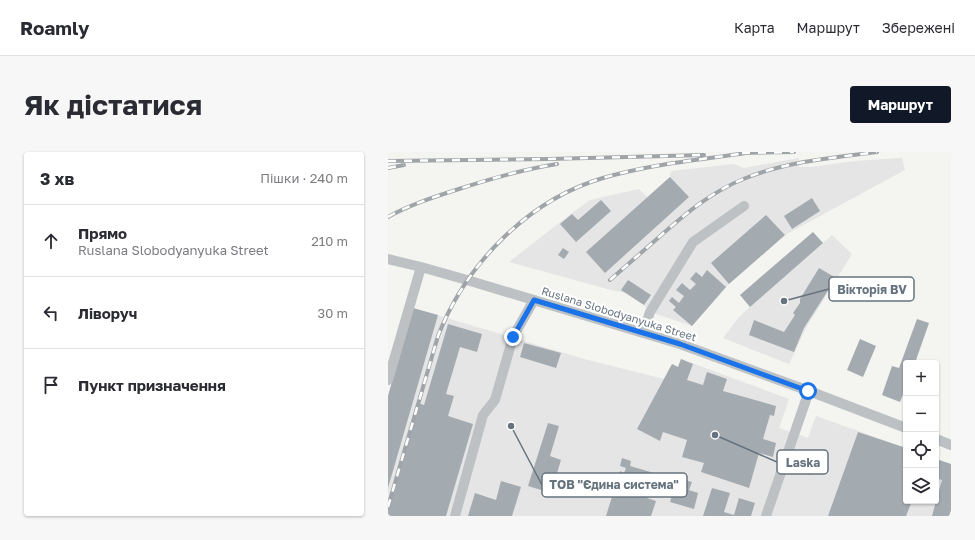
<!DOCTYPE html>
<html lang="uk">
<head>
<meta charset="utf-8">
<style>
	:root { --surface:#fff; --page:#f7f7f7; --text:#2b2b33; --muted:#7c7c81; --line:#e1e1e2; --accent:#111827 }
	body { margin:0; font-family:"Golos Text",sans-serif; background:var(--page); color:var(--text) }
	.controls { position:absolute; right:12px; bottom:12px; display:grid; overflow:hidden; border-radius:4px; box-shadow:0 1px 3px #0004 }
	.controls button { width:36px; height:36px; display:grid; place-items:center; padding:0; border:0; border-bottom:1px solid var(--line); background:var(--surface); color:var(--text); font:20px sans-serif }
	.stop { position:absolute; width:12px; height:12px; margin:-9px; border:3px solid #1a73e8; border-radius:50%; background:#fff }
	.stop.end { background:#1a73e8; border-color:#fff; box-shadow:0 1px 4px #0008 }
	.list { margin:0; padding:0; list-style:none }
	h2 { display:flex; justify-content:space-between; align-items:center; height:52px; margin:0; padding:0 16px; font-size:17px }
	h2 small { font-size:13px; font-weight:400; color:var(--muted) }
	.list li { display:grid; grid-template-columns:26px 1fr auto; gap:12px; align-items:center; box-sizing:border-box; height:72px; padding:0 16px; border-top:1px solid var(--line) }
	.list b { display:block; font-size:15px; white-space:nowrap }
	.list p { margin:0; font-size:13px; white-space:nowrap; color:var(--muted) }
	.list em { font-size:13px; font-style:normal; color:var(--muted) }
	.icon { flex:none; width:22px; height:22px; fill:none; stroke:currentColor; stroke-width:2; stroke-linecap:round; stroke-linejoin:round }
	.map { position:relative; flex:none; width:563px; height:364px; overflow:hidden; border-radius:4px }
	header { display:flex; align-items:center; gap:24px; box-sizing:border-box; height:56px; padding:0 20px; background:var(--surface); border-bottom:1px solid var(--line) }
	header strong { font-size:19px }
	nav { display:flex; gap:22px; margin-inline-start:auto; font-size:14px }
	.intro { display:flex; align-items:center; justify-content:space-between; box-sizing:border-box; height:96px; padding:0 24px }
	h1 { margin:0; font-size:28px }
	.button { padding:10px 18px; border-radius:4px; background:var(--accent); color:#fff; font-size:14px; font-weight:700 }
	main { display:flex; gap:24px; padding:0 24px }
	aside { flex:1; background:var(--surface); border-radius:4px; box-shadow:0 1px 3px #0004 }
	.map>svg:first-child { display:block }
	.built { fill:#e4e5e4 }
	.building { fill:#a4abb0 }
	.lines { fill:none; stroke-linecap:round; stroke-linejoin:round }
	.minor { stroke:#bdc1c4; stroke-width:10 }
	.rail-casing { stroke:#9fa4a9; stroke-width:4 }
	.rail { stroke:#fff; stroke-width:2.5; stroke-dasharray:8; stroke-linecap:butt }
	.route { stroke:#1a73e8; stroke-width:5 }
	.labels { text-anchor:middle; stroke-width:4; stroke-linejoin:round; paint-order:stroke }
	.street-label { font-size:11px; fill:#66737e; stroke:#fff }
	.leader { fill:none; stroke:#66737e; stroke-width:1.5 }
	.callout-dot { fill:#66737e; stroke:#fff; stroke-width:1.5 }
	.callout { fill:#fff; stroke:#66737e; stroke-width:1.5 }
	.callout-label { font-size:12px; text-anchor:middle; font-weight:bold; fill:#66737e }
</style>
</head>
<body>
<header>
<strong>Roamly</strong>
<nav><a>Карта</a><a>Маршрут</a><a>Збережені</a></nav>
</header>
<div class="intro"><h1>Як дістатися</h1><a class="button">Маршрут</a></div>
<main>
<aside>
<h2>3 хв<small>Пішки · 240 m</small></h2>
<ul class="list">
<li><svg class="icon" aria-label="ahead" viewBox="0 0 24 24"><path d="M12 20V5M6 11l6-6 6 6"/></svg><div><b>Прямо</b><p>Ruslana Slobodyanyuka Street</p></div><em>210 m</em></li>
<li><svg class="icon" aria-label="left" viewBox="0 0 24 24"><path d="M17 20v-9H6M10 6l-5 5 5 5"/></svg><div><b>Ліворуч</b></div><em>30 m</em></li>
<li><svg class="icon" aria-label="arrive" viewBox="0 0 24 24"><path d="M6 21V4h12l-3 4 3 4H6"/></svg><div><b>Пункт призначення</b></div></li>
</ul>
</aside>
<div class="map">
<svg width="563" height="364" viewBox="0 0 563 364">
	<rect width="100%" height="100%" fill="#f4f4f0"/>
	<path class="built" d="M411 6V15H423L467 9 514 6 517 18 397 83 341 132 304 174 262 160 256 153 238 141 223 138 121 110 184 61 202 48 251 37 259 45 282 25 283 19 346 12 356 16Z
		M425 80 435 91 444 83 464 102 418 176 401 212 335 186 351 165 362 155 352 143Z
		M25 156 200 208 276 227 284 212 290 215 293 207 401 247 391 276 420 286 428 264 518 296V349H548V307L563 312V358L561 364H0V244Z"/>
	<path class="building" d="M282 25 301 45 217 121 198 100Z
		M424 46 432 59 404 77 396 64Z
		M213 48 223 59 188 90 172 72 184 62 190 68Z
		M378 63 397 83 341 132 323 111Z
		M425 80 435 91 362 155 352 143Z
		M175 96 181 100 176 107 170 103Z
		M431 116 448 126 416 176 406 200 361 183 366 168 396 180 407 163 405 161 412 151V147Z
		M319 118 338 135 304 174 285 158 288 155 281 149 284 145 291 151 296 144 288 138 294 131 302 138 308 132 302 127 308 120 314 125Z
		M240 128 263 143 256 153 233 138Z
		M25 156 50 163 0 336V244Z
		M529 167 541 171 527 211H518V235L512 250 494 243 504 214 511 216Z
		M60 172 94 182 89 200 72 195 58 242 66 244 60 264 85 272 58 364H0V354L30 251 36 253Z
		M472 187 488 194 475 225 459 218Z
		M136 191 173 201 168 216 132 205Z
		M293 207 305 212 299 228 315 233 319 220 339 227 335 239 388 254 386 264 382 263 375 287 388 291 385 305 371 301 361 336 313 320 316 311 294 305 299 288 275 280 272 289 249 277 284 212 290 215Z
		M160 271 171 274 162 304 173 308 163 341 140 334Z
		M470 280 518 296V349H524L518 364H440Z
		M234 306 243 309 242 314 266 321 259 346 268 349 263 364H218L232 319 236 321 238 316 232 314Z
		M548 307 563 312V358L561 364H544L554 328 548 326Z
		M415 312 425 315 422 323 413 320Z
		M289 326 304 330 301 338 310 341 306 357 282 350Z
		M113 329 133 335 124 364H80L87 341 108 348Z
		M324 336 342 341 336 360 346 363 351 346 367 351 363 364H315Z"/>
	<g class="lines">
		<path class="minor" d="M0 107 33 115 79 128 292 192 421 239 518 276
			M255 181 262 160 305 90 356 54
			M0 228 33 115
			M548 287 563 293
			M67 364 95 263 107 248 125 185 146 148
			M378 364 421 239"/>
		<g class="rail-casing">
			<path id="rail" d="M354 1 406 0
				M0 9 161 7 316 3
				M0 16 16 13
				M0 65C23 52 49 44 74 36 105 26 137 17 169 12
				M222 128C238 114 254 100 270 86 297 62 324 39 358 26 400 9 445 6 489 0
				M0 355 50 184C78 112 140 48 215 26 262 12 311 8 358 1"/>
		</g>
		<use href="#rail" class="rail"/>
	</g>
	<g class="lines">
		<path class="route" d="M125 185 146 148 292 192 420 239"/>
	</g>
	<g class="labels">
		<g class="street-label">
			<text transform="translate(231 162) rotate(17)" y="4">Ruslana Slobodyanyuka Street</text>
		</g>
	</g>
	<path class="leader" d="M396 149L441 137M327 283L389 310M123 274L154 333"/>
	<g class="callout-dot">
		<circle cx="396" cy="149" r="4"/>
		<circle cx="327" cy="283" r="4"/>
		<circle cx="123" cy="274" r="4"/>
	</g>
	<g class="callout">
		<rect x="441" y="125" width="85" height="24" rx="4"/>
		<rect x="389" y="298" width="51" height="24" rx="4"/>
		<rect x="154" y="321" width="145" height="24" rx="4"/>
	</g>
	<g class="callout-label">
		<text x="484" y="142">Вікторія BV</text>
		<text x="415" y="315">Laska</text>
		<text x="226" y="337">ТОВ "Єдина система"</text>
	</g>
</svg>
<div class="controls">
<button>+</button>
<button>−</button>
<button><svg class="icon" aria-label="locate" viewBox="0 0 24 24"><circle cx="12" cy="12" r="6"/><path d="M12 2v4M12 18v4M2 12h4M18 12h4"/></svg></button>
<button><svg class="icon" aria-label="layers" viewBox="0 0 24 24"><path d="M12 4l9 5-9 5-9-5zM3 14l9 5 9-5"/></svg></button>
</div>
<div class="stop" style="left:420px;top:239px"></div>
<div class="stop end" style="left:125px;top:185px"></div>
</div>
</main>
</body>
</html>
